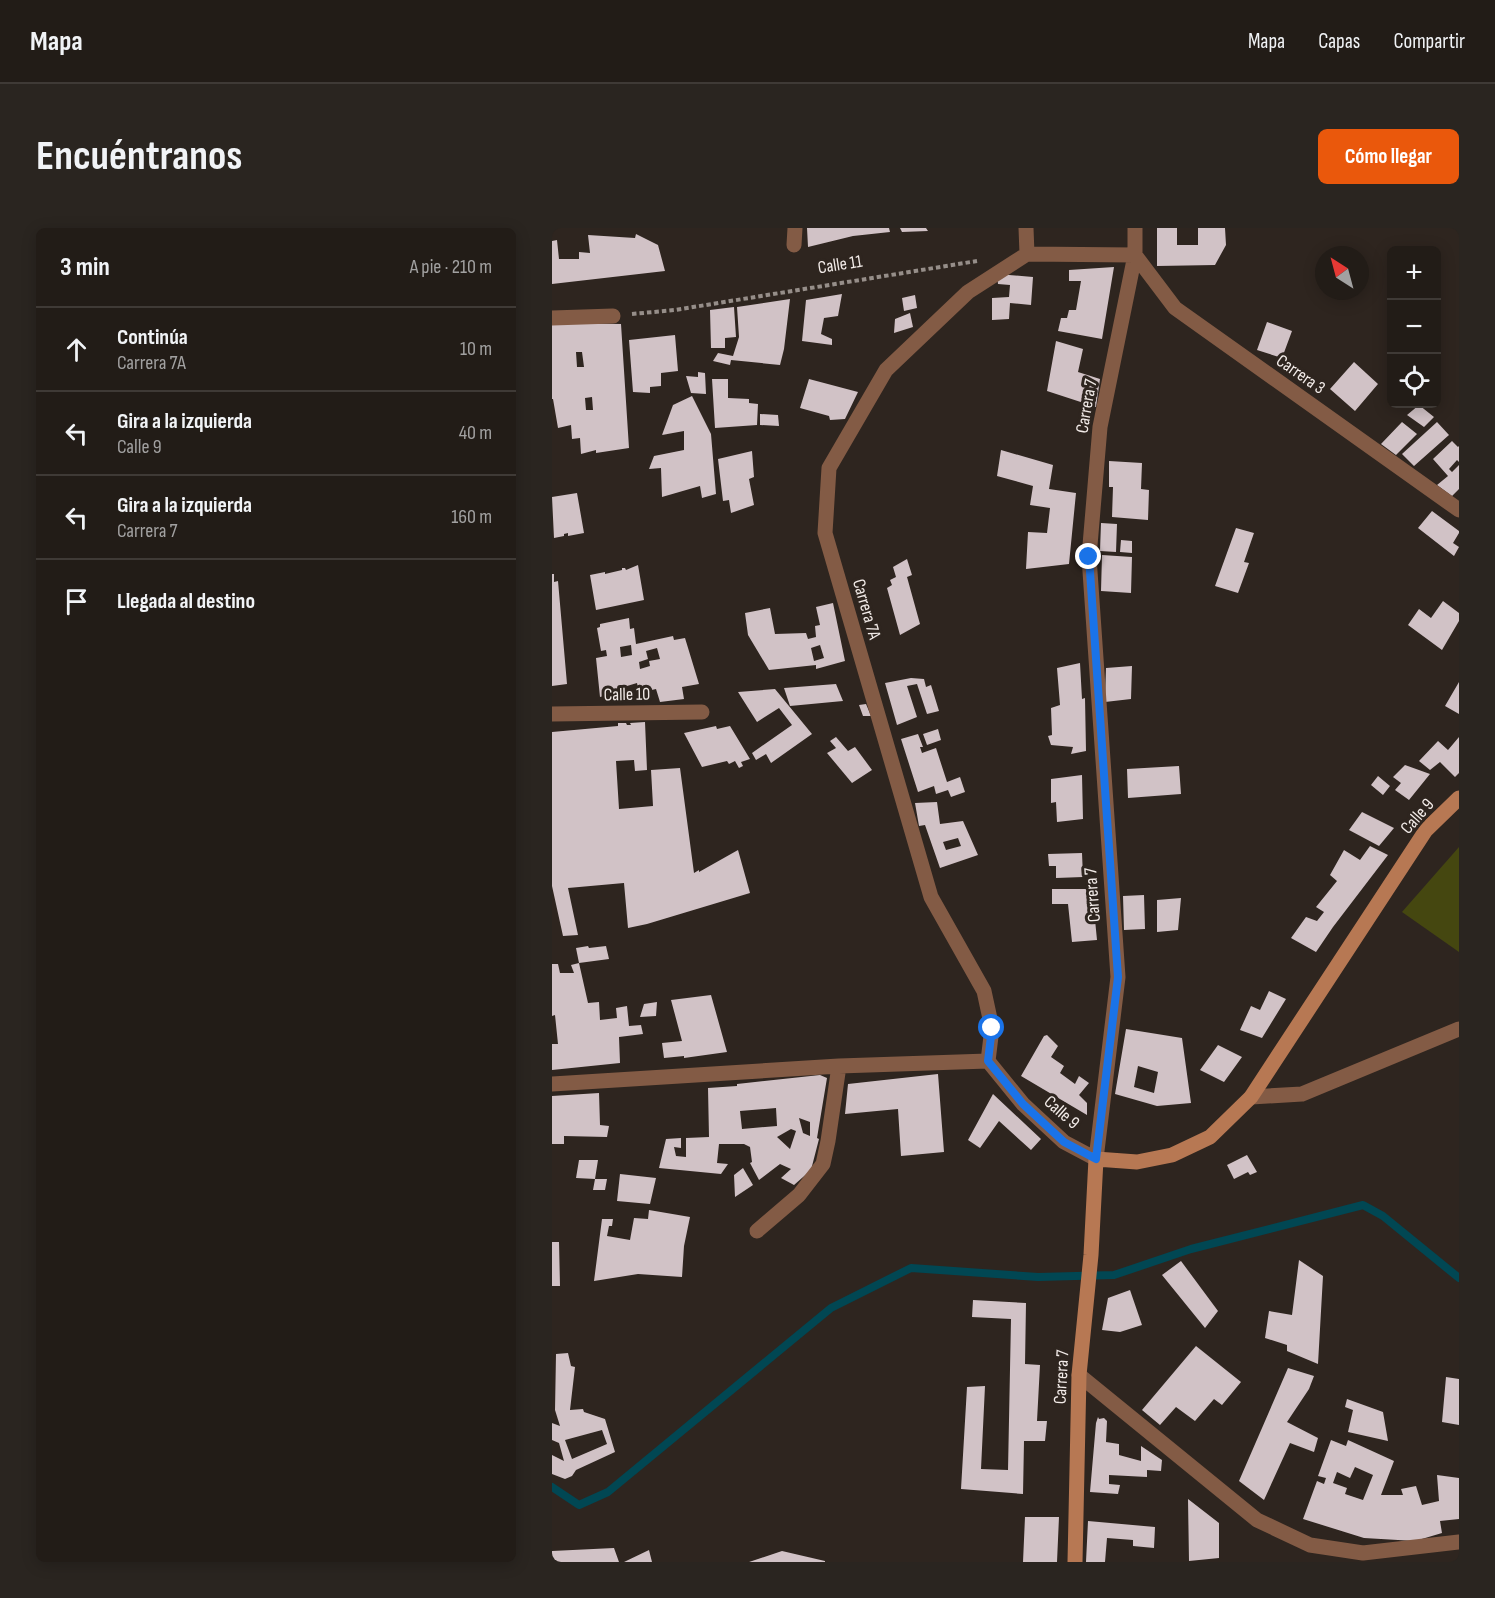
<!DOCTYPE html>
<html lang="es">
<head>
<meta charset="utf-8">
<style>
	:root { --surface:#221c17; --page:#2a2520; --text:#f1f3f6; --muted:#a2a1a1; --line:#3f3a36; --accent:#ea580c }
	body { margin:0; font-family:"Sofia Sans Condensed",sans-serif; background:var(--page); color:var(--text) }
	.controls { position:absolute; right:18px; top:18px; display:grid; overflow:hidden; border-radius:9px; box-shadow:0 3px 15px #0003 }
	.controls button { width:54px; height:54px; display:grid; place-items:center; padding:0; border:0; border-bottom:2px solid var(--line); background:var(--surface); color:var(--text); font:30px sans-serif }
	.compass { position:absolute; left:763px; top:18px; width:54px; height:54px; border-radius:50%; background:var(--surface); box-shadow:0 3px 15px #0003; rotate:324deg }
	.stop { position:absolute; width:18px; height:18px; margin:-14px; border:4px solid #1a73e8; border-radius:50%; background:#fff }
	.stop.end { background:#1a73e8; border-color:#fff; box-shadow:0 2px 6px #0008 }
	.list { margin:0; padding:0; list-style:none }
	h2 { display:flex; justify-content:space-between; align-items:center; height:78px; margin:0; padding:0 24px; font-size:26px }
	h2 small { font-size:20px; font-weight:400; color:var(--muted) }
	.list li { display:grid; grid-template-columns:39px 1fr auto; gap:18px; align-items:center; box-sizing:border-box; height:84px; padding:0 24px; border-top:2px solid var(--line) }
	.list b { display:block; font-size:22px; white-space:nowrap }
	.list p { margin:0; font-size:20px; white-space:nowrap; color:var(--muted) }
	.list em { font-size:20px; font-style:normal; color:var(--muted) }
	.icon { flex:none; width:33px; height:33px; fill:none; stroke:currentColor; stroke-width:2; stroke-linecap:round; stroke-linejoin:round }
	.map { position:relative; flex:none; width:907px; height:1334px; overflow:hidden; border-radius:9px }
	header { display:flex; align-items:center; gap:36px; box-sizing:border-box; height:84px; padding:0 30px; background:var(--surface); border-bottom:2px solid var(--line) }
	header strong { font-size:28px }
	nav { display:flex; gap:33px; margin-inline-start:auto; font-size:21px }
	.intro { display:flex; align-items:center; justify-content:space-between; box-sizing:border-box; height:144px; padding:0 36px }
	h1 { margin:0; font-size:42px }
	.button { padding:15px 27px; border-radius:9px; background:var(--accent); color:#fff; font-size:21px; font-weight:700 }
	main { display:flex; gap:36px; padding:0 36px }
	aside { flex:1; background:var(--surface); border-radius:9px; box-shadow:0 3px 15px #0003 }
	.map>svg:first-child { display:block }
	.green { fill:#454710 }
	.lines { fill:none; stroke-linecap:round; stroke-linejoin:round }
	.stream { stroke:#014753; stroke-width:8 }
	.building { fill:#d1c2c6; fill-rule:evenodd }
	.path { stroke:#968e89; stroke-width:4; stroke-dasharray:4.5 3; stroke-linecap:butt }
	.street { stroke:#835b45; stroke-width:15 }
	.secondary { stroke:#b77853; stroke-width:15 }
	.route { stroke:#1a73e8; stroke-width:8 }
	.labels { text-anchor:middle; stroke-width:6; stroke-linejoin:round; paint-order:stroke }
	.street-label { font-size:18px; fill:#f2ebe8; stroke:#2e251f }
</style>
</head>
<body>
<header>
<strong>Mapa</strong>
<nav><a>Mapa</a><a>Capas</a><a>Compartir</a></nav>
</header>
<div class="intro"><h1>Encuéntranos</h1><a class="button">Cómo llegar</a></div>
<main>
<aside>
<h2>3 min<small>A pie · 210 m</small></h2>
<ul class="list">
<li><svg class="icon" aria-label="ahead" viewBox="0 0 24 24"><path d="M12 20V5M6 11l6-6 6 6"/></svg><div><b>Continúa</b><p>Carrera 7A</p></div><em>10 m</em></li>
<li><svg class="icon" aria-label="left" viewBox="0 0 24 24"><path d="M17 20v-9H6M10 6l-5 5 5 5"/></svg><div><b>Gira a la izquierda</b><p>Calle 9</p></div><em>40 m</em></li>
<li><svg class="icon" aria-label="left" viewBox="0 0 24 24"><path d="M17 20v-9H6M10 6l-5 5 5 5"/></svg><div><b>Gira a la izquierda</b><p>Carrera 7</p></div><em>160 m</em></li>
<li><svg class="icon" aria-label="arrive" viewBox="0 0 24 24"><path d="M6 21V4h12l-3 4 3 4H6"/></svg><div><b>Llegada al destino</b></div></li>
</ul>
</aside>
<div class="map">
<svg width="907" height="1334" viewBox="0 0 907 1334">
	<rect width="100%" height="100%" fill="#2e251f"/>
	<path class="green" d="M907 619V724L850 684Z"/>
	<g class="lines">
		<path class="stream" d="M0 1259 27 1277 56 1264 279 1080 359 1040 486 1049 562 1047 639 1021 811 977 831 988 907 1050"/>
	</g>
	<path class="building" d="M255 0H337L338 4 301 8 256 19Z
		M348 0H374L376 3 350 4Z
		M605 0H625V17H646V0H673L674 17 663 37 605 38Z
		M84 6 106 17 113 43 0 56V13L5 12 7 31H27V24L38 25 36 7 83 10Z
		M562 39 550 111 506 103 509 90H515L517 82H524L529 53H517V42Z
		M445 46 481 49 479 77 458 75 457 91 440 92V70L457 69 458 57 446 56Z
		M290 66 286 88 272 90 269 106 280 111V117L250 113 254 72Z
		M363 67 365 80 352 83 350 70Z
		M238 71 232 121 228 137 179 132 178 137 161 133 166 125 181 128 187 109 185 79Z
		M182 79 184 109 173 110V120H159L158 82Z
		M358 85 361 99 342 105 343 91Z
		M715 94 740 103 730 130 705 122Z
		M0 95 69 96 77 220 44 225V222L29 226 28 210 20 211 19 197 6 200 1 171H0ZM24 124H30L32 139H25ZM40 169 41 182H34L33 170Z
		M123 107 126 143 109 145V158L98 159V165L81 164 77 112Z
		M504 113 531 121 526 144 548 151 544 179 495 163Z
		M802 134 826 156 803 183 778 161Z
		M146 144 153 145 154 166 139 165 134 148 146 149Z
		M160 151H176V170L197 171V175L206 176 205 197 163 200Z
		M257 151 306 164 293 191 278 192 277 188 248 180Z
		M140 168 159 206 164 266 150 270 148 258 110 269 109 240 97 241 102 228 132 222V203L110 207 121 177Z
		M867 177 882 189 872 199 855 187Z
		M208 186 226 187 227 198 208 197Z
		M850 194 865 206 844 227 829 216Z
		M885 194 897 207 862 238 850 226Z
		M900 213 906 219 907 218V234L905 232 897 241 900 244 907 237V261L900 268 885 257 896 248 881 231Z
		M449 222 501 237 497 261 524 265 517 336 474 341 476 304 495 305 498 280 478 277 481 258 445 248Z
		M200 223 202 249 197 251 202 277 179 285 177 272 171 273 166 231Z
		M557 233 590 235 589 261 597 262 596 292 560 289 561 259H557Z
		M25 265 32 305 16 308V305L12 306V308L2 310 0 269Z
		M880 283 907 303V305L901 315 907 319 902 328 866 300Z
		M549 295 565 296 564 324 548 323Z
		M684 300 702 305 692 334 697 335 686 365 663 358Z
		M569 312 580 313V325L568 324Z
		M550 327 580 329 579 365 549 363Z
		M355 331 360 347 355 349 368 396 348 407 335 360 340 357 338 352 344 349 341 339Z
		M86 337 92 372 44 382 38 347 53 344V346L70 342V340H73L74 342Z
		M0 346H2V354L6 353 15 456 0 458Z
		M891 373 907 385V393L890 422 856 397 867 381 879 390Z
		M281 375 293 433 264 441V437L217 442 196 407 193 385 218 380 223 406 254 405 256 411 264 409 263 398 268 397 264 379ZM268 417 272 430 262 433 259 420Z
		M77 390 78 401 82 400 84 416 121 408 122 412 133 410 147 456 130 459 132 471 108 474 104 461 87 465 85 455 75 458V463L70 466 61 468 60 466 48 469 44 430 55 428 54 422 49 423 45 400 48 399V396ZM79 417 80 427 69 429 68 419ZM105 420 108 431 97 433 98 438 88 441 87 434 96 431 94 423Z
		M528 435 530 471 533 470 534 523 519 526 521 519 499 517 496 508 500 507 499 480 508 477 505 440Z
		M580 438 579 471 553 474 554 440Z
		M359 450 372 451 374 459 379 457 387 483 375 486 365 456 355 458 365 489 345 497 333 455Z
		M907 454V486L893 478Z
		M284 456 291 473 238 478 232 460Z
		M223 461 260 506 219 535 214 526 204 532 200 525 240 497 227 480 205 494 186 464Z
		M314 476 319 488H311L307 477Z
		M93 494 95 542 83 543 82 532 64 533 67 581 101 578 99 542 128 540 142 645 147 642V644L186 622 198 665 95 696 76 700 72 655 16 660 26 707 11 708 0 658V504L66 498V495H74L75 497H79L78 495Z
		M164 498 165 501 178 498 198 531 189 534 191 538 187 540 183 533 177 536 175 533 150 539 132 505Z
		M386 501 389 512 375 517 371 506Z
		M366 506 371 519H368L370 525 384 520 395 554 408 549 413 564 399 569 396 562 384 566 382 558 366 564 349 511Z
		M284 509 296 523 303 519 320 542 300 555 275 525 284 520 278 513Z
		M907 509V545L903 549 888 534 878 542 867 533 886 513 896 522Z
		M853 537 878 546 857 572 843 562 849 555 841 549Z
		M627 538 629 566 576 570 575 541Z
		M530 547 531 591 505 594 504 574 499 575V551Z
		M826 548 838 558 831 567 819 557Z
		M385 574 388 596 411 593 426 627 388 640 373 597 367 598 363 575ZM406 610 409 618 394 622 391 614Z
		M810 584 842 600 827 618 797 602Z
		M818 618 836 627 781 699 764 724 739 710 754 689 765 693 772 684 764 679 785 653 778 647 792 622 808 632Z
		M530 625 531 649 504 650V638H497L496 626Z
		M500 661H540L545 712 520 714 516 676H500Z
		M592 667 593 701 572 702 571 668Z
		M629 670 626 702 605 704V672Z
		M36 718 37 720 54 718 57 731 27 735 24 720Z
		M27 735 36 775 47 774 48 792 65 790 64 780 75 778 77 798 89 797 91 806 67 809 68 835 0 842V816H6L3 787 0 788V736H6L8 745H22L19 737Z
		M717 763 734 771 710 810 688 802 699 778 708 782Z
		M159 767 175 824 132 830V828L112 830 110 815 130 813 119 772Z
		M105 774 104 788 88 789 92 776Z
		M574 801 630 810 639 875 605 878 563 866ZM586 838 606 844 602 865 582 859Z
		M495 807 506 818 499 829 512 838 508 845 523 856 527 848 537 855 527 867 535 875V887L469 848 492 808Z
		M666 817 690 829 672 854 648 842Z
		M386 846 392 924 349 928 346 881 293 886 296 856Z
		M268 847 275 850 265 910 267 911 259 942 242 957 229 950 239 941 228 936 207 952 198 935 200 934 198 919 192 916H167L165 935 176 936 169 946 107 940 114 911 129 910V920L122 919 124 928 134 929V910L157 909 156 860 185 858V856ZM224 880 225 898 190 901 188 883ZM247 890 258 894V908L251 905ZM239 901 244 903 238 921 225 909Z
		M47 865 48 897 57 898 55 909 12 908V916H0V868Z
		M441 866 489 911 479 922 447 893 428 920 416 912Z
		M695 927 705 944 698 947 696 944 682 951 675 937Z
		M27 932H46L43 951 24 950Z
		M191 940 201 957 183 969 182 947Z
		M68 946 104 950 98 976 65 973Z
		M43 951H55L53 962H41Z
		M97 982 138 989 132 1018 130 1049 86 1046 42 1053 50 991H61L60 998H57L55 1008 78 1012 82 990 96 991Z
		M0 1014H7L8 1058H0Z
		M747 1032 771 1048 766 1136 735 1123V1117L713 1110 717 1083 740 1087Z
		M629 1033 666 1083 653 1100 610 1047Z
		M578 1062 590 1097 568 1104 550 1102 556 1070Z
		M421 1072 474 1075 473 1136 488 1137 485 1193H495L493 1213H472L471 1266 409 1261 415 1159 433 1158 429 1241 456 1242 459 1091 420 1089Z
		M644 1118 689 1154 670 1177 662 1171 643 1193 624 1179 608 1197 590 1182Z
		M16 1125 19 1138 23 1139 18 1182 31 1181 32 1184 53 1191 63 1224 24 1242 20 1248 13 1251 0 1246V1227L12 1233 7 1215 0 1212V1195L8 1198 3 1182 4 1126ZM50 1202 55 1216 20 1231 13 1212Z
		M736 1140 762 1148 757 1161 735 1194 766 1210 762 1224 738 1215 712 1272 687 1253Z
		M894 1149 907 1151V1197L890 1194Z
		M795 1171 831 1184 836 1213 796 1204 801 1182 793 1179Z
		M546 1189 547 1191 552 1190 555 1193 554 1214 567 1216V1227L589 1233V1218L610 1232 609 1243 595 1242V1249L557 1247V1256L568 1257 566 1266 538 1264 544 1195Z
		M779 1212 794 1218 796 1212 842 1233 829 1267H851L849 1261 864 1258 870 1277 887 1273 885 1247 907 1250V1291L888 1293 890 1305 863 1313 812 1310 751 1291 765 1253 772 1256 774 1250 766 1248ZM803 1239 821 1247 811 1272 793 1266 795 1260 781 1255 785 1244 798 1250Z
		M636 1271 667 1295V1330L637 1333Z
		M473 1289H507L505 1334H471Z
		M536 1293 603 1299 602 1320 581 1318V1312L555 1310 553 1334H534Z
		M62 1320 67 1334H0V1323Z
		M97 1322 100 1334H72Z
		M230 1323 273 1333V1334H197Z"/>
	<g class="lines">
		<path class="path" d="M80 86 123 82 425 33"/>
		<path class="street" d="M474 0 475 26
			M242 17 243 0
			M475 26 583 27 623 80 907 282
			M0 90 61 88
			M0 486 150 484
			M436 833 440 800 432 763 379 669 273 305 277 240 334 142 416 64 475 26
			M0 856 287 838 436 833 471 876 512 914 544 931 566 749 537 329 548 199 583 27V0
			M699 869 750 866 907 801
			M205 1003 247 967 271 936 276 913 287 838
			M527 1147 705 1292 758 1317 811 1325 907 1314"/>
		<path class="secondary" d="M523 1334 527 1147 539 1027 544 931 585 934 620 927 658 909 699 869 874 602 907 570"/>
	</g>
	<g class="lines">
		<path class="route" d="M440 800 436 833 471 876 512 914 544 931 566 749 537 329"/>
	</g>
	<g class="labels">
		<g class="street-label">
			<text transform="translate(288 36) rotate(-9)" y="6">Calle 11</text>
			<text transform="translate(749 146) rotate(35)" y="6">Carrera 3</text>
			<text transform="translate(534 178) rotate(-80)" y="6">Carrera 7</text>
			<text transform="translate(315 381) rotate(74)" y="6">Carrera 7A</text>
			<text transform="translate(75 466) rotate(-1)" y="6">Calle 10</text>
			<text transform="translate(865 588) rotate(-49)" y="6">Calle 9</text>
			<text transform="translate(540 667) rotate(-94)" y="6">Carrera 7</text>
			<text transform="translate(510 884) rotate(41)" y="6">Calle 9</text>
			<text transform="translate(509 1149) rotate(-87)" y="6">Carrera 7</text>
		</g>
	</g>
</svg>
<div class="controls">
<button>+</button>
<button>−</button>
<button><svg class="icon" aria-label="locate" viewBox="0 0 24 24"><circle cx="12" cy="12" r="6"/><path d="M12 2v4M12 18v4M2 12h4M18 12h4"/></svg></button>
</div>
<svg class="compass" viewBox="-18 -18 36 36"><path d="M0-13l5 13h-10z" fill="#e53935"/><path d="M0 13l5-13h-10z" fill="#a2a1a1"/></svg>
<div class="stop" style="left:440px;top:800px"></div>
<div class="stop end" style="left:537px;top:329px"></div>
</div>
</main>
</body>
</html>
